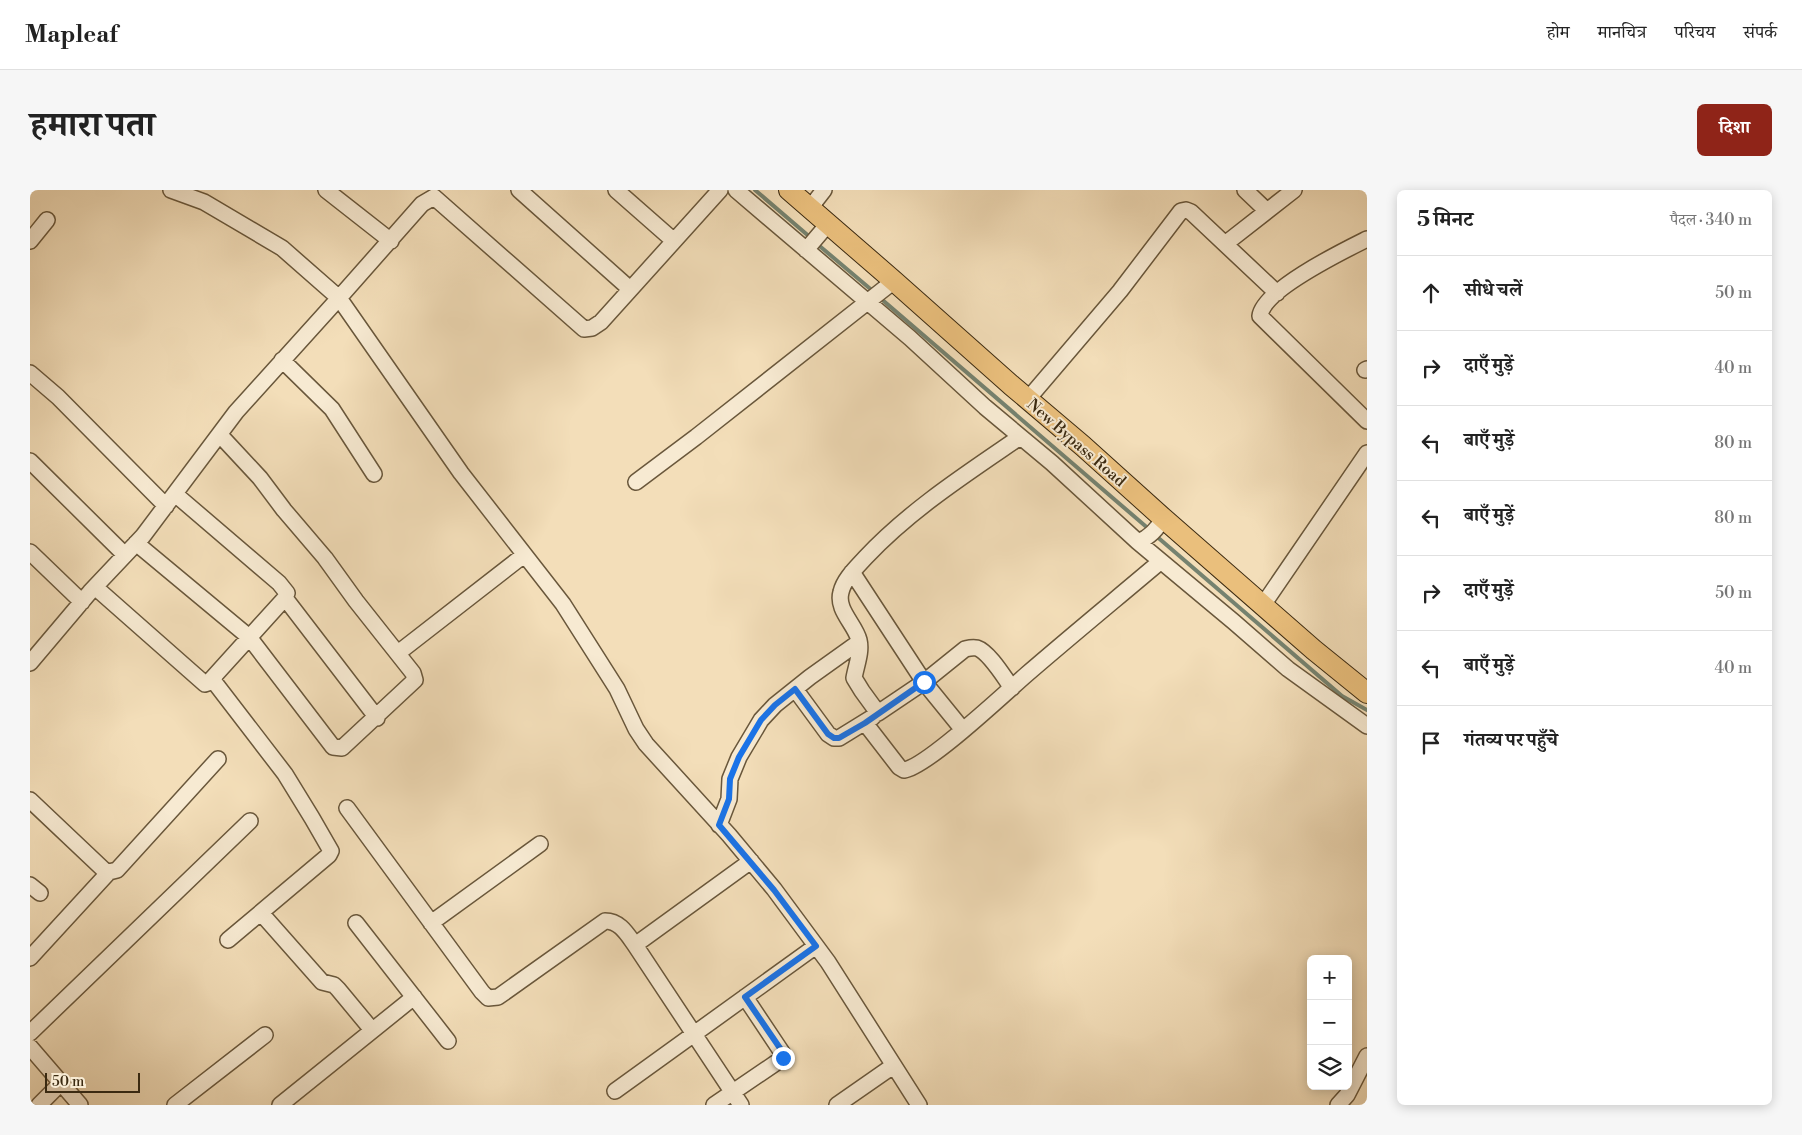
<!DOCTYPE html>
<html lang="hi">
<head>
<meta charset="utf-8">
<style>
	:root { --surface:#fff; --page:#f6f6f6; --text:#222; --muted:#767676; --line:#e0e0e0; --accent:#8f2418 }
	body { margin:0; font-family:"Libre Bodoni","Noto Serif Devanagari",serif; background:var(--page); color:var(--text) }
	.controls { position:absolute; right:15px; bottom:15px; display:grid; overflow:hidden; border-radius:8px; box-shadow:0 2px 12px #0003 }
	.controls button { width:45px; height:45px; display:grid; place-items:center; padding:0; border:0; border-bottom:1px solid var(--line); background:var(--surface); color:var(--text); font:25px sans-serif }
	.scale { position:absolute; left:15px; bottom:12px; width:95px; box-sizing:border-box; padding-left:5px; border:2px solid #3b2a11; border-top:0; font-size:14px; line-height:18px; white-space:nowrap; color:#3b2a11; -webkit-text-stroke:4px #f7ead2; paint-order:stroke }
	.stop { position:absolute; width:15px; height:15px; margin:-11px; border:4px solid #1a73e8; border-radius:50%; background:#fff }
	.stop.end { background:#1a73e8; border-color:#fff; box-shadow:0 1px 5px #0008 }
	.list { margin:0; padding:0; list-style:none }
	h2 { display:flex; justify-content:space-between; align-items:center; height:65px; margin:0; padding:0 20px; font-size:21px }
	h2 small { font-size:16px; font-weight:400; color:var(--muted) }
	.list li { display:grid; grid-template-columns:32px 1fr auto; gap:15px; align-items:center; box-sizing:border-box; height:75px; padding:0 20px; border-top:1px solid var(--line) }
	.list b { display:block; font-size:19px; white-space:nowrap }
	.list em { font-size:16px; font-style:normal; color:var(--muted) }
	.icon { flex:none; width:28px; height:28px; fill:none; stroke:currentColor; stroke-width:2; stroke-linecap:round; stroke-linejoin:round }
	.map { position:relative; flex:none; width:1337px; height:915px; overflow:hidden; border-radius:8px }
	header { display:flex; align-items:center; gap:30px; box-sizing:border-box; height:70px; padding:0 25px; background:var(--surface); border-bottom:1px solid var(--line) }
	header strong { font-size:24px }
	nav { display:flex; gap:28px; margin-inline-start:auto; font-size:18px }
	.intro { display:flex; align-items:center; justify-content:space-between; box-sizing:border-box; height:120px; padding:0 30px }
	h1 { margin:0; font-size:35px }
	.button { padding:12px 22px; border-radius:8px; background:var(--accent); color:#fff; font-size:18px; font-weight:700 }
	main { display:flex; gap:30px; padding:0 30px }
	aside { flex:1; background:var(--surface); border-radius:8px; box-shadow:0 2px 12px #0003 }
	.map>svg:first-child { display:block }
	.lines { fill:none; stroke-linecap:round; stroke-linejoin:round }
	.stream { stroke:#75826f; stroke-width:4 }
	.minor-casing { stroke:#69573b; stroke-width:18 }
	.major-casing { stroke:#3b2a11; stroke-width:22 }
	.minor { stroke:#f7ead2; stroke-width:15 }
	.major { stroke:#eabf7c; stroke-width:20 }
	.route { stroke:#1a73e8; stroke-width:6 }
	.labels { text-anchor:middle; stroke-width:4; stroke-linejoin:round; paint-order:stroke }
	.street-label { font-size:16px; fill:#3b2a11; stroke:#f7ead2 }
</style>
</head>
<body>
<header>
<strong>Mapleaf</strong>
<nav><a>होम</a><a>मानचित्र</a><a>परिचय</a><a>संपर्क</a></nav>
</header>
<div class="intro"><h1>हमारा पता</h1><a class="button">दिशा</a></div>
<main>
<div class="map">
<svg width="1337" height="915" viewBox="0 0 1337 915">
	<rect width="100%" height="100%" fill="#f3deb9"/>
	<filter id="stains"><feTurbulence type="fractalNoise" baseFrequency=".004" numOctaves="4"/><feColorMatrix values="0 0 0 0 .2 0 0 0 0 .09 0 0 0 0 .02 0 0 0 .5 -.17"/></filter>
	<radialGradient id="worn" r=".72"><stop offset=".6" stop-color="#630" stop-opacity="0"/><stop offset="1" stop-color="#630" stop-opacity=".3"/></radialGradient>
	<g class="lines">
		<path class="stream" d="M725 0 781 48
			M786 53 844 102
			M849 107 1120 340
			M1125 345 1312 506 1337 520"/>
		<g class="minor-casing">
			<path id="minor" d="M141 0 174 12 252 58 309 108 392 14 404 7 554 139 562 138 571 132 690 0
				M296 0 361 51
				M489 0 600 99
				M586 0 644 51
				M706 0 880 148 955 217 1022 273 1108 352C1120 347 1127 340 1133 328
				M1215 0 1237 21
				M780 18 794 0
				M1337 49C1313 61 1233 100 1230 126L1337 231
				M0 51 17 30
				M1195 54 1264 0
				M776 60 798 34
				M252 170 302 219 344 284
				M1335 180 1337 179
				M0 183 28 207 136 316
				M998 209 1090 101 1151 21 1156 20 1161 22 1247 103
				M0 271 95 365
				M606 292 666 247 864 91
				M1108 352 1204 432 1258 479 1337 536
				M106 353 219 447 303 557 312 558 385 490 383 483 326 411 295 368 254 320 230 288 190 245
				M0 362 52 412
				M822 382 894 492 933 540
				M65 397 175 494 178 493 255 408 257 403 249 393 145 304
				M255 408 347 528
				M1233 415 1337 263
				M829 452 780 487 765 499 798 544 804 548H809L843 527
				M368 463 494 365
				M0 473 60 402 113 346 206 222 309 108 431 283 533 414 587 499 606 539 616 554 699 645 744 699 798 772 889 915
				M182 489 255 584 282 628 301 661 299 665 198 750
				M982 498C974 487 959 462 947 458 942 457 939 458 935 459L894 492 848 523 832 501 824 488C826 476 832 462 829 450 825 434 806 420 811 402 814 389 826 378 835 368 880 320 936 284 990 247
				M835 533 869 577 874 580C897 577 975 503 997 484 1041 446 1086 409 1131 371
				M0 610 74 680 79 682 87 680 188 569
				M317 618 452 802 458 808 468 807 575 731C590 731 597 744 605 755L711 915
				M689 635 699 609 700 589 709 567 731 530 745 515 765 499
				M0 695 10 703
				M231 723 292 792 304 795 308 799 342 840
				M326 733 418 851
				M401 733 510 654
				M605 755 721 671
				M0 768 79 682
				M0 843 220 631
				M0 857 50 915
				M585 901 786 756
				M9 915 31 893
				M145 915 235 845
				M250 915 384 807
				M684 915 753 868V864L715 807
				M807 915 863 876
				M1308 915 1317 905 1337 866"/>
		</g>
		<g class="major-casing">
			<path id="major" d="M759 0 864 91 981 195 1053 256 1133 328 1284 460 1337 503"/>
		</g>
		<use href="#minor" class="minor"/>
		<use href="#major" class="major"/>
	</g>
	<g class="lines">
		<path class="route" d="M753 868 754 864 715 807 786 756 744 700 689 635 699 609 700 589 709 567 731 530 745 515 765 499 798 544 804 548H809L835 533 894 492"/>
	</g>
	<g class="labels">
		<g class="street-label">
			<text transform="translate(1047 252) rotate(41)" y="6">New Bypass Road</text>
		</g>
	</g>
	<rect width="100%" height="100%" filter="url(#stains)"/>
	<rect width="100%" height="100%" fill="url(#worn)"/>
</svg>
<div class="controls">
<button>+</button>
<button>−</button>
<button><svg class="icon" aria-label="layers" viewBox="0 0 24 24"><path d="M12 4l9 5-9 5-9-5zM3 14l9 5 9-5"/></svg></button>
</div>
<div class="scale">50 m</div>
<div class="stop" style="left:894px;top:492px"></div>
<div class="stop end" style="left:753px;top:868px"></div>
</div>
<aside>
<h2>5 मिनट<small>पैदल · 340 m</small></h2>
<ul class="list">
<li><svg class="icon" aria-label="ahead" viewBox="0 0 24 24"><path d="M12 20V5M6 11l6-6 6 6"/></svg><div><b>सीधे चलें</b></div><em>50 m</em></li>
<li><svg class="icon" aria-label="right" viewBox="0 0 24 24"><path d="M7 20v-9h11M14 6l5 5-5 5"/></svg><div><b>दाएँ मुड़ें</b></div><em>40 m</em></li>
<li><svg class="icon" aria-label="left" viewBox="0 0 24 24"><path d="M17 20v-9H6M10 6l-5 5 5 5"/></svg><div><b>बाएँ मुड़ें</b></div><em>80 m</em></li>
<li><svg class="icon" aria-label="left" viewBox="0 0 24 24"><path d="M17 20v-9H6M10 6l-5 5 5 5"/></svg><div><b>बाएँ मुड़ें</b></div><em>80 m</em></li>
<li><svg class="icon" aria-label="right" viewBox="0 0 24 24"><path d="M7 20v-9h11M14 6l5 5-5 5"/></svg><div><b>दाएँ मुड़ें</b></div><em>50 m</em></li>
<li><svg class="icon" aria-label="left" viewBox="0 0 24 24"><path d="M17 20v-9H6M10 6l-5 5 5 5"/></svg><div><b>बाएँ मुड़ें</b></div><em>40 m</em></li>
<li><svg class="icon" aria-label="arrive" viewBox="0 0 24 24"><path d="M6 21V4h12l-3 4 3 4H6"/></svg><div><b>गंतव्य पर पहुँचे</b></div></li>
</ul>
</aside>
</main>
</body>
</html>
